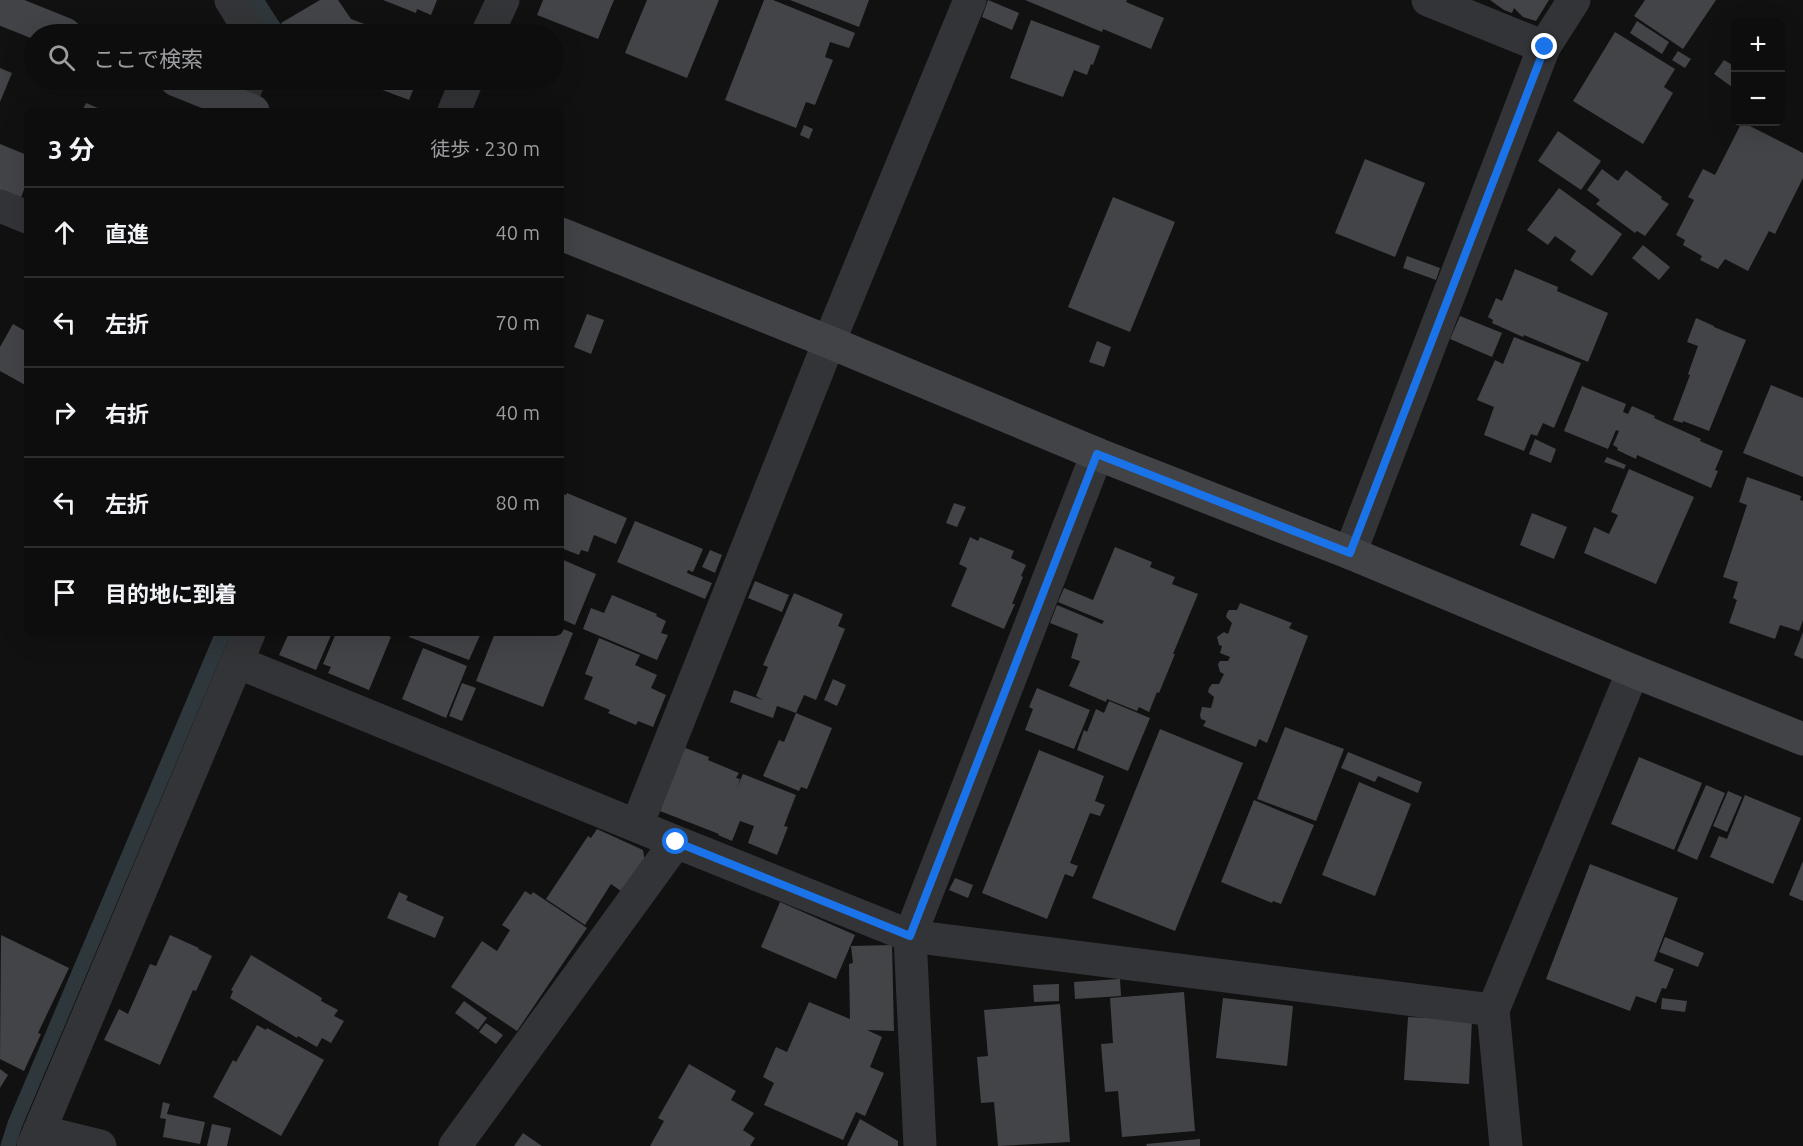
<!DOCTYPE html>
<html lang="ja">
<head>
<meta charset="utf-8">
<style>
	:root { --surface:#0d0d0e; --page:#1b1b1c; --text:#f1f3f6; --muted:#9a9c9e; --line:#2d2d2e }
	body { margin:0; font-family:Ubuntu,"Noto Sans JP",sans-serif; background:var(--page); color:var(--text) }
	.controls { position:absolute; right:18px; top:18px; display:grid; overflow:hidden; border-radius:9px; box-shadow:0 6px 24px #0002 }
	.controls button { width:54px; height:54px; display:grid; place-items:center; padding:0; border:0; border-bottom:2px solid var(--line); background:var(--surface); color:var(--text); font:30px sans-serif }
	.stop { position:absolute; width:18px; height:18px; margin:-14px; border:4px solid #1a73e8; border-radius:50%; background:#fff }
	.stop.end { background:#1a73e8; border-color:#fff; box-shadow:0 2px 6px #0008 }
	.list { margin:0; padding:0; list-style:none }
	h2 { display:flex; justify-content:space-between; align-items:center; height:78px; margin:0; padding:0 24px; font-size:26px }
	h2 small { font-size:20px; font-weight:400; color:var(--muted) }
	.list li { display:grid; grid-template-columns:39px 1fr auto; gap:18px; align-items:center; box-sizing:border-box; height:90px; padding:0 24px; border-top:2px solid var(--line) }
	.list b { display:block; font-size:22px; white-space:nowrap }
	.list em { font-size:20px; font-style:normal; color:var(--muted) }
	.icon { flex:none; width:33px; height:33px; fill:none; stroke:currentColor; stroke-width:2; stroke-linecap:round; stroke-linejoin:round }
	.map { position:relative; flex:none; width:1803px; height:1146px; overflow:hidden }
	.search { position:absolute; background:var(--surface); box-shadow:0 6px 24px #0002; left:24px; top:24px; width:540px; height:66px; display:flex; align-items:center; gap:15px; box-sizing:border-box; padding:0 21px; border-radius:33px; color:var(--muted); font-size:22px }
	.panel { position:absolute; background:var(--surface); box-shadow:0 6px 24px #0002; left:24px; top:108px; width:540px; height:528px; border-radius:9px }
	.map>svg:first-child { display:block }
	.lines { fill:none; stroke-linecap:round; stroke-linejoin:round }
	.stream { stroke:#2e373b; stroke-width:15 }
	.building { fill:#434447 }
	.street { stroke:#333437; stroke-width:33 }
	.secondary { stroke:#414347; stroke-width:33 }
	.route { stroke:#1a73e8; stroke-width:8 }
</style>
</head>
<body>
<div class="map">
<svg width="1803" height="1146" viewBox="0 0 1803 1146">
	<rect width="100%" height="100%" fill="#111112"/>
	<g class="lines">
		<path class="stream" d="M256 0 278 34
			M8 1146 15 1124 223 633"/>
	</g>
	<path class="building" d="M320 0H338L351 19 391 34H289L281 23Z
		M383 0H437L431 15 417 9 416 13Z
		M543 0H614L598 39 537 15Z
		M647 0H719L687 78 625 53Z
		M764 0H773L855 33 849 48 830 42 825 57 833 60 815 105 806 102 796 128 725 100Z
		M790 0H869L859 27Z
		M988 0 1019 13 1012 30 982 17Z
		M1025 0H1127L1126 2 1164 18 1151 49 1103 29 1102 32Z
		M1490 0H1549L1536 21 1523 17 1514 8 1512 13 1504 10Z
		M1645 0H1716L1683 49 1634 16Z
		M1031 20 1100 46 1093 65 1091 64 1087 75 1074 70 1063 97 1010 78Z
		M1637 21 1669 42 1662 54 1630 33Z
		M1615 32 1675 69 1664 87 1673 93 1643 144 1573 101Z
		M1678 51 1691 59 1685 68 1672 60Z
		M1724 60 1736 67V82L1732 87 1714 74Z
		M0 68 12 73 0 102Z
		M356 80H417L409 100Z
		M86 103 105 111H82Z
		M1742 122 1803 153V178L1775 234 1769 231 1748 271 1725 259 1718 269 1700 260 1702 256 1683 245 1685 240 1676 235 1694 200 1688 197 1703 169 1715 175Z
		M804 125 813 129 809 139 800 135Z
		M1558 131 1601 161 1581 190 1538 161Z
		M0 144 27 155V182L20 200 0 192Z
		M1365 159 1425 183 1395 257 1335 233Z
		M1602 169 1618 181 1626 170 1662 197 1661 199 1669 204 1645 236 1637 231 1635 233 1596 204 1600 200 1587 190Z
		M1559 188 1622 234 1592 276 1570 260 1576 251 1555 236 1548 245 1527 230Z
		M1113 197 1175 222 1130 332 1068 307Z
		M1643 245 1670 267 1659 280 1632 258Z
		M1407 256 1440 268 1436 280 1403 268Z
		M1515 269 1558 287 1557 291 1608 313 1588 362 1524 335 1523 337 1492 323 1493 320 1488 317 1496 298 1502 301Z
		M587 314 604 320 591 354 574 347Z
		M1460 316 1502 333 1492 357 1450 339Z
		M1696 318 1714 326V327L1746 340 1709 431 1683 421V423L1673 420 1690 375 1688 374 1698 346 1687 342Z
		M13 324 27 332V386L0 371V347Z
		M1514 337 1581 363 1554 428 1543 423 1537 436 1531 434 1524 451 1484 435 1494 407 1477 400 1495 360 1503 364Z
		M1097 341 1111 347 1104 367 1089 362Z
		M1771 385 1803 398V477L1743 453Z
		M1582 386 1626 404 1623 412 1628 414 1632 406 1655 416 1654 418 1701 439 1700 441 1723 451 1715 470 1718 471 1711 488 1637 455 1636 459 1617 450 1618 448 1613 445 1619 431 1616 430 1608 449 1564 431Z
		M1535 439 1556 449 1551 463 1529 454Z
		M1607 457 1626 465 1624 469 1604 462Z
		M1629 469 1694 497 1656 584 1584 553 1594 527 1609 534 1618 515 1611 512Z
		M1747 477 1801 496 1800 500 1803 501V620L1799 631 1780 625 1775 639 1729 623 1737 600 1733 598 1738 582 1723 577 1747 505 1739 502Z
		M561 493 566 495 567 493 627 518 616 544 594 535 588 552 581 550 579 555 561 548Z
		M954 503 966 507 957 527 946 523Z
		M1532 513 1567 527 1554 559 1520 545Z
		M635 521 703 549 693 572 688 570 687 573 712 583 705 599 617 562Z
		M970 537 978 541 980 537 1014 551 1011 558 1026 565 1021 576 1023 577 1012 604H1015L1004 629 951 606 967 568 959 564Z
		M1115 547 1152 562 1150 567 1175 577 1172 584 1198 594 1173 654H1175L1159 693 1157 692 1149 712 1139 707 1137 711 1107 699 1106 702 1069 686 1080 661 1071 658 1078 634 1050 623 1057 605 1102 624 1104 621 1058 602 1064 588 1093 600Z
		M710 550 722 555 715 573 702 567Z
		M561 559 596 574 575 625 561 619Z
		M755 581 789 595 782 612 748 598Z
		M794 593 843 614 838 626 845 629 816 700 804 695 796 713 832 728 807 789 801 787 799 791 763 776 779 740 784 742 796 713 777 706 773 718 730 702 734 690 763 700 756 696 768 667 763 665Z
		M612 595 657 614 656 616 666 621 661 633 668 635 657 660 583 629 591 608 604 613Z
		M1240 603 1292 623 1289 628 1308 636 1267 743 1259 739 1256 747 1203 726 1206 721 1201 719 1200 715 1202 707 1211 708 1214 697 1208 692 1209 688 1212 684H1219L1224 674 1220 672 1218 664 1220 661H1228L1230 657 1220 653 1222 646 1219 645 1217 637 1224 632 1228 634 1232 623 1226 617 1227 613 1229 610H1237Z
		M561 628 573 633 543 707 476 681 495 633H561Z
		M1803 632V659L1794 655Z
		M289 633H332L316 670 279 655Z
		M336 633H381L391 637 369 690 328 673 331 667 323 664Z
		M410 633H481L469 660 409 637Z
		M599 638 640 655 635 665 657 675 651 688 666 695 653 727 638 721 636 725 608 713 610 710 584 699 593 677 585 674Z
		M423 648 467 666 446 718 402 699Z
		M833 679 846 685 837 706 824 700Z
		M462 683 476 688 462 721 449 716Z
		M1037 688 1090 710 1074 749 1025 730 1033 709 1029 707Z
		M1109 701 1150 718 1128 771 1077 750 1084 730 1087 732 1096 709 1104 713Z
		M1285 727 1344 749 1316 821 1257 799Z
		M1160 729 1243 763 1175 931 1092 898Z
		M683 747 709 757 708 760 739 773 736 778 740 779 737 787 743 774 796 795 784 826 788 827 777 855 748 843 754 826 740 821 732 841 718 835 719 834 660 811Z
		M1039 750 1104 776 1095 801 1105 805 1100 816 1090 813 1070 863 1078 866 1073 877 1065 874 1047 919 982 893Z
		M1348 752 1422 782 1418 793 1378 776 1375 782 1341 768Z
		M1639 757 1702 783 1674 850 1611 824Z
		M1359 782 1411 804 1375 896 1322 875Z
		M1706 785 1725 793 1697 860 1677 851Z
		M1728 791 1742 797 1727 832 1713 826Z
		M1745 795 1801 818 1773 884 1710 857 1719 836 1727 839Z
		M1254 800 1314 825 1281 904 1273 901 1272 903 1221 882Z
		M597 829 643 850 645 862 625 894 611 884 585 925 546 899 588 836 591 838Z
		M1803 861V901L1789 895Z
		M1590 864 1678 898 1654 961 1674 969 1666 989 1662 988 1656 1003 1636 996 1630 1011 1546 979Z
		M955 878 973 885 968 898 949 890Z
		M525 891 531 895 533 892 587 928 517 1031 451 987 482 941 497 951 510 930 502 925Z
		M399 892 408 896 406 900 444 917 435 938 387 918Z
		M780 902 855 935 836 979 761 947Z
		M1 935 69 968 38 1033 41 1034 24 1071 0 1059Z
		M170 935 199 948 198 949 212 956 196 991 193 990 160 1065 104 1040 119 1009 128 1014 150 964 156 966Z
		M1665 937 1704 953 1698 967 1659 952Z
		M892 945 894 1031 867 1030 882 1037 870 1067 884 1073 865 1116 856 1112 843 1140 764 1105 774 1083 763 1077 776 1047 787 1052 809 1002 850 1019 849 964 853 963 851 946Z
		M251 955 322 998 321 1001 338 1010 334 1016 344 1021 331 1043 322 1038 317 1047 298 1036 297 1038 230 998 233 991 231 990Z
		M1120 979 1121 996 1075 999 1074 982Z
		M1059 984V1001L1034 1002 1033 985Z
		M1184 992 1195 1131 1122 1137 1118 1091 1105 1092 1101 1044 1113 1043 1110 998Z
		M1223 998 1293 1006 1287 1066 1216 1058Z
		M1662 998 1687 1001 1685 1012 1661 1009Z
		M464 1001 487 1018 478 1030 455 1013Z
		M1060 1004 1070 1142 998 1146 994 1102 981 1103 977 1057 988 1056 984 1010Z
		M1408 1017 1472 1020 1469 1084 1404 1080Z
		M486 1023 503 1035 496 1044 479 1032Z
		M257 1025 266 1030 267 1028 324 1060 281 1136 213 1097 233 1060 236 1062Z
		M689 1064 736 1091 731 1100 754 1113 743 1130 755 1138 750 1146H650L664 1121 658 1118Z
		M0 1069 8 1075 0 1088Z
		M163 1102 170 1104 167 1114 205 1122 200 1144 163 1137 166 1119 160 1118Z
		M860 1119 898 1141V1146H847Z
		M212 1124 231 1128 227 1146H207Z
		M523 1133 542 1146H514Z
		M1200 1139V1146H1147L1146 1144Z"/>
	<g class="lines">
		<path class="street" d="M231 0 252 34
			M1428 0 1544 47
			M487 34 503 0
			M239 105 249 80
			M454 111 467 80
			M0 206 27 217
			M1350 553 1544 47 1574 0
			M237 662 676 842 910 936 1493 1010
			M637 825 829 342 970 0
			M39 1131 100 1146
			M33 1146 249 633
			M455 1146 676 842
			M920 1146 910 936 1097 454
			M1506 1146 1493 1010 1633 671"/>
		<path class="secondary" d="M0 8 65 34
			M176 80 253 111
			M561 234 829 342 1097 454 1350 553 1633 671 1803 739"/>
	</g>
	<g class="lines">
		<path class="route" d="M676 842 910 936 1097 454 1350 553 1545 47"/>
	</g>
</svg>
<div class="controls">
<button>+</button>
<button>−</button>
</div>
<div class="stop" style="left:676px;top:842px"></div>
<div class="stop end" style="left:1545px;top:47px"></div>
<div class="search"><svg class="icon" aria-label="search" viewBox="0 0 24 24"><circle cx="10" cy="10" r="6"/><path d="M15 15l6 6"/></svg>ここで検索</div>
<section class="panel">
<h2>3 分<small>徒歩 · 230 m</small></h2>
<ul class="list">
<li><svg class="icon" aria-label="ahead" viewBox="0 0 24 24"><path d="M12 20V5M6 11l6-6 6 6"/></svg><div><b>直進</b></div><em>40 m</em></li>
<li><svg class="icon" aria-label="left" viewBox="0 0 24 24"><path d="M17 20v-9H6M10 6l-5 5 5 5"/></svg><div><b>左折</b></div><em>70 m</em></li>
<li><svg class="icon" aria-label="right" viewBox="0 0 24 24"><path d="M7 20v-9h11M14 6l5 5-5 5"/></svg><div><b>右折</b></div><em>40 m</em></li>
<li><svg class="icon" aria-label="left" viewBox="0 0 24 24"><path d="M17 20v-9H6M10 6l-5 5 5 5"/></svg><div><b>左折</b></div><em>80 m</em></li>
<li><svg class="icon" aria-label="arrive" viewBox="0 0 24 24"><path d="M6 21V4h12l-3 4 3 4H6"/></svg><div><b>目的地に到着</b></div></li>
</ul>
</section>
</div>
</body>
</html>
